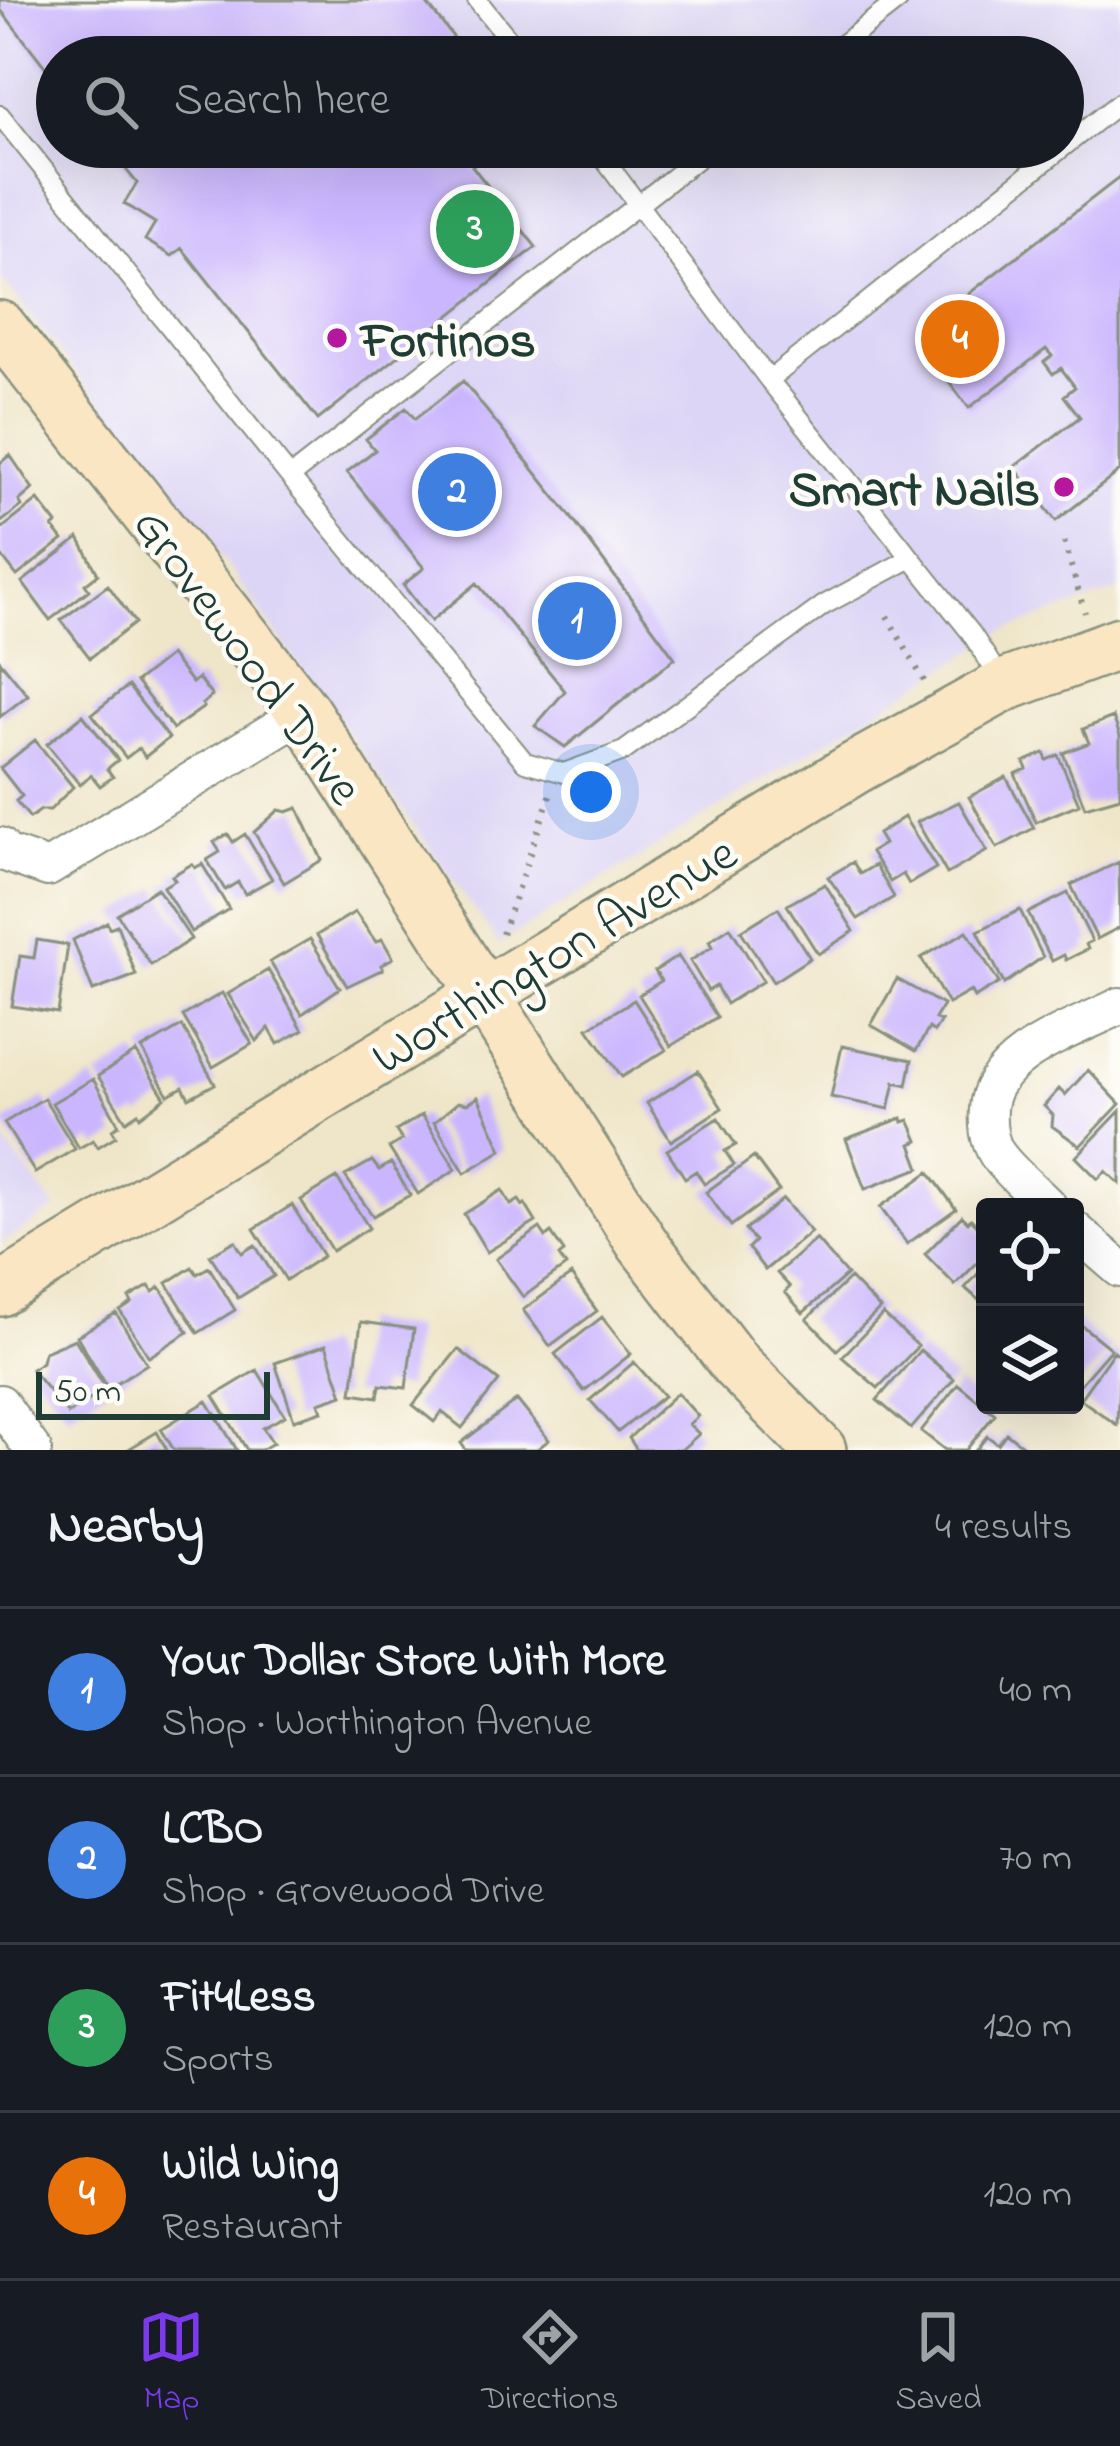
<!DOCTYPE html>
<html lang="en">
<head>
<meta charset="utf-8">
<style>
	:root { --surface:#171b24; --page:#242831; --text:#f1f3f6; --muted:#9ea1a6; --line:#363941; --accent:#7c3aed }
	body { margin:0; font-family:"Indie Flower",sans-serif; background:var(--page); color:var(--text) }
	.controls { position:absolute; right:36px; bottom:36px; display:grid; overflow:hidden; border-radius:12px; box-shadow:0 12px 48px #0002 }
	.controls button { width:108px; height:108px; display:grid; place-items:center; padding:0; border:0; border-bottom:3px solid var(--line); background:var(--surface); color:var(--text); font:60px sans-serif }
	.scale { position:absolute; left:36px; bottom:30px; width:234px; box-sizing:border-box; padding-left:12px; border:6px solid #1f3d34; border-top:0; font-size:33px; line-height:42px; white-space:nowrap; color:#1f3d34; -webkit-text-stroke:9px #fdfcf7; paint-order:stroke }
	.you { position:absolute; left:591px; top:792px; width:42px; height:42px; margin:-30px; border:9px solid #fff; border-radius:50%; background:#1a73e8; box-shadow:0 0 0 18px #1a73e833 }
	.badge { display:grid; place-items:center; width:78px; height:78px; border-radius:50%; background:var(--accent); color:#fff; font-size:39px; font-weight:700 }
	.pin { position:absolute; translate:-50% -50%; border:6px solid #fff; box-shadow:0 3px 12px #0006 }
	.list { margin:0; padding:0; list-style:none }
	h2 { display:flex; justify-content:space-between; align-items:center; height:156px; margin:0; padding:0 48px; font-size:51px }
	h2 small { font-size:39px; font-weight:400; color:var(--muted) }
	.list li { display:grid; grid-template-columns:78px 1fr auto; gap:36px; align-items:center; box-sizing:border-box; height:168px; padding:0 48px; border-top:3px solid var(--line) }
	.list b { display:block; font-size:45px; white-space:nowrap }
	.list p { margin:0; font-size:39px; white-space:nowrap; color:var(--muted) }
	.list em { font-size:39px; font-style:normal; color:var(--muted) }
	.icon { flex:none; width:66px; height:66px; fill:none; stroke:currentColor; stroke-width:2; stroke-linecap:round; stroke-linejoin:round }
	.map { position:relative; flex:none; width:1120px; height:1450px; overflow:hidden }
	.search { position:absolute; background:var(--surface); box-shadow:0 12px 48px #0002; left:36px; right:36px; top:36px; height:132px; display:flex; align-items:center; gap:30px; box-sizing:border-box; padding:0 42px; border-radius:66px; color:var(--muted); font-size:45px }
	.sheet { height:828px; background:var(--surface) }
	nav { display:flex; justify-content:space-around; align-items:center; box-sizing:border-box; height:168px; border-top:3px solid var(--line); background:var(--surface); font-size:33px; color:var(--muted) }
	nav a { display:grid; justify-items:center; gap:6px }
	nav .on { color:var(--accent) }
	.map>svg:first-child { display:block }
	.built { fill:#ddd5f6; fill-rule:evenodd }
	.building { fill:#cab6fe }
	.lines { fill:none; stroke-linecap:round; stroke-linejoin:round }
	.lane-casing { stroke:#87917e; stroke-width:22 }
	.street-casing { stroke:#87917e; stroke-width:40 }
	.secondary-casing { stroke:#87917e; stroke-width:56 }
	.path { stroke:#87917e; stroke-width:6; stroke-dasharray:3 9; stroke-linecap:butt }
	.lane { stroke:#fff; stroke-width:18 }
	.street { stroke:#fff; stroke-width:36 }
	.secondary { stroke:#fbe6c4; stroke-width:51 }
	.poi-dot { fill:#b5179e; stroke:#fdfcf7; stroke-width:4.5 }
	.labels { text-anchor:middle; stroke-width:9; stroke-linejoin:round; paint-order:stroke }
	.poi-label { font-size:51px; font-weight:bold; fill:#1f3d34; stroke:#fdfcf7; text-anchor:start }
	.street-label { font-size:51px; fill:#1f3d34; stroke:#fdfcf7 }
</style>
</head>
<body>
<div class="map">
<svg width="1120" height="1450" viewBox="0 0 1120 1450">
	<rect width="100%" height="100%" fill="#fdfcf7"/>
	<filter id="ink" filterUnits="userSpaceOnUse"><feTurbulence type="fractalNoise" baseFrequency=".00833" numOctaves="2"/><feDisplacementMap in="SourceGraphic" scale="24" xChannelSelector="R" yChannelSelector="G"/><feConvolveMatrix kernelMatrix="1 2 1 2 8 2 1 2 1" color-interpolation-filters="sRGB"/></filter>
	<filter id="wash" filterUnits="userSpaceOnUse"><feTurbulence type="fractalNoise" baseFrequency=".004" numOctaves="4" result="noise"/><feDisplacementMap in="SourceGraphic" scale="48" xChannelSelector="R" yChannelSelector="G"/><feGaussianBlur stdDeviation="2.7" result="paint"/><feColorMatrix in="noise" values="0 0 0 0 0 0 0 0 0 0 0 0 0 0 0 0 0 1.4 0 .05"/><feComposite in="paint" operator="in"/></filter>
	<g filter="url(#wash)">
		<rect width="100%" height="100%" fill="#efe5c8"/>
		<path class="built" d="M0 0H1120V590L1007 630 499 944 220 555 0 277ZM57 57H1063V147H57Z
			M0 1135 56 1209 0 1244Z"/>
		<g id="blocks">
			<path class="building" d="M0 0H424L469 57H57V82L0 9Z
				M108 147H496L472 166 536 247 318 420 182 248 172 256 145 240 155 223 124 204 137 183Z
				M1120 177V471L1056 521 1014 467 1080 417 1064 396 1075 387 1061 368 1053 374 1044 362 1052 356 1046 349 969 408 914 336Z
				M463 381 568 513 675 658 565 747 535 726 565 691 477 583 431 621 403 585 424 568 347 472 375 450 366 439 406 408 415 419Z
				M10 455 33 489 19 501 22 506 0 523V463Z
				M38 500 57 524 53 527 63 540 17 576 0 554V530Z
				M79 538 98 574 85 584 89 590 50 620 22 582Z
				M108 585 135 623 90 658 61 620Z
				M170 655 192 683 198 678 212 696 202 704 204 707 173 729 136 682Z
				M0 661 28 695 0 717Z
				M128 686 169 738 145 757 139 748 126 758 92 714Z
				M83 715 118 760 107 769 113 777 100 786 91 775 80 785 47 744Z
				M1113 717 1120 736V797L1085 807 1063 753 1089 743 1083 729Z
				M35 740 73 787 50 810H41L30 818 16 801 22 796 0 768Z
				M1044 753 1047 760 1058 755 1079 804 1036 822 1015 774 1027 769 1024 762Z
				M1006 777 1034 828 997 848 969 797Z
				M959 802 987 851 947 874 917 822Z
				M298 808 322 860 284 883 254 832 279 810 287 812Z
				M904 817 936 868 909 884 903 874 890 882 871 852 884 844 878 834Z
				M228 834 233 842 245 834 272 879 245 894 238 882 225 890 207 860 220 852 214 842Z
				M853 862 860 874 875 865 894 897 858 919 828 877Z
				M1119 862 1120 927 1097 939 1071 885Z
				M192 864 195 868 202 864 229 909 191 932 163 887 175 880 172 876Z
				M825 884 854 931 818 954 787 905Z
				M157 888 191 939 151 965 117 914Z
				M1068 893 1092 941 1086 944 1088 949 1066 960 1064 955 1052 961 1028 913Z
				M778 908 810 958 773 982 741 931Z
				M1020 910 1043 957 1004 984 978 931Z
				M355 912 376 942 382 939 393 958 381 965 383 969 347 986 317 935Z
				M107 922 109 928 117 925 136 975 93 991 73 940Z
				M730 927 763 981 726 1004 716 986 708 991 690 961 712 947 709 941Z
				M967 931 999 983 974 998 971 991 948 1004 921 958Z
				M310 939 340 988 302 1014 270 962Z
				M37 940 68 945 58 1013 12 1006 20 956 34 958Z
				M678 956 717 1017 671 1046 639 995 661 981 655 971Z
				M268 970 303 1030 278 1044 269 1028 257 1041 228 994Z
				M897 979 943 1005 935 1019 941 1021 934 1032 929 1028 916 1051 871 1025Z
				M222 993 252 1044 213 1067 183 1016Z
				M634 1000 666 1050 622 1077 588 1028Z
				M182 1026 215 1084 189 1098 183 1087 168 1095 142 1049Z
				M842 1046 912 1060 907 1085 895 1082 889 1109 831 1097Z
				M136 1052 165 1098 140 1117 138 1113 126 1121 98 1076Z
				M1088 1070 1120 1104 1080 1146 1052 1126 1053 1115 1044 1106 1059 1089 1065 1095Z
				M698 1071 722 1108 671 1141 647 1103Z
				M93 1079 119 1125 112 1129 116 1136 98 1147 93 1140 79 1148 52 1103Z
				M478 1097 502 1150 465 1173 434 1122 458 1102 467 1104Z
				M44 1098 75 1149 35 1173 4 1123Z
				M1120 1111V1184L1106 1171 1098 1179 1076 1157Z
				M422 1115 456 1169 418 1194 389 1148 402 1140 396 1131Z
				M718 1118 736 1145 725 1151 734 1165 704 1184 696 1171 685 1178 667 1150Z
				M902 1118 903 1122 909 1120 914 1131 918 1141 911 1144 920 1168 865 1189 846 1139Z
				M754 1157 779 1191 731 1226 706 1192Z
				M372 1161 379 1170 391 1163 410 1195 373 1216 345 1176Z
				M929 1172 956 1209 907 1244 880 1207Z
				M337 1178 369 1228 332 1251 301 1200Z
				M502 1190 511 1205 519 1200 523 1206 525 1204 536 1222 487 1252 464 1214Z
				M783 1199 811 1232 765 1270 748 1248 755 1241 745 1230Z
				M292 1205 323 1256 286 1280 254 1229Z
				M962 1216 968 1222 971 1219 985 1233V1255L955 1285 925 1254Z
				M540 1228 546 1237 551 1233 564 1252 559 1256 566 1266 523 1297 496 1259Z
				M816 1239 847 1275 803 1313 785 1292 790 1287 777 1273Z
				M235 1241 242 1253 255 1245 274 1276 238 1298 210 1255Z
				M985 1266V1305L965 1288Z
				M192 1267 197 1274 209 1267 235 1310 198 1333 167 1283Z
				M571 1275 597 1311 550 1346 523 1310Z
				M850 1278 880 1309 837 1350 807 1319Z
				M149 1286 153 1292 160 1287 188 1332 149 1357 120 1311 132 1303 129 1298Z
				M116 1313 147 1364 108 1388 77 1336Z
				M883 1314 918 1346 878 1388 842 1357Z
				M602 1317 631 1354 584 1391 555 1354Z
				M1075 1320 1111 1349 1075 1390Z
				M361 1322 414 1329 406 1388 380 1385 378 1397 352 1393Z
				M75 1339 106 1389 68 1414 31 1369 42 1362 44 1352Z
				M326 1345 343 1395 319 1403 322 1411 294 1420 275 1363Z
				M458 1349 499 1381 462 1428 442 1412 434 1422 413 1405Z
				M920 1350 954 1379 911 1429 877 1400Z
				M1114 1351 1120 1356 1117 1425 1080 1399Z
				M634 1362 664 1396 618 1432 590 1400Z
				M257 1370 285 1416 263 1428 273 1443 261 1450H247L214 1396Z
				M958 1384 995 1414 966 1450H945L921 1431Z
				M677 1393 698 1416 689 1424 699 1434 681 1450H637L629 1438Z
				M517 1400 549 1440 536 1450H466L461 1443Z
				M207 1401 237 1450H174L161 1429Z
				M157 1432 167 1450H127Z
				M1006 1433 1029 1450H976L987 1436 998 1444Z"/>
		</g>
	</g>
	<g filter="url(#ink)">
		<use href="#blocks" fill-opacity="0" stroke="#87917e" stroke-width="3"/>
		<g class="lines">
			<g class="lane-casing">
				<path id="lane" d="M477 0 523 57
					M826 57 899 0
					M0 115 290 477 525 762 564 773 624 751 824 605 911 558
					M595 147 769 380 971 633 1002 681
					M769 380 1120 102
					M290 477 712 147"/>
			</g>
			<g class="street-casing">
				<path id="street" d="M0 846 5 853 48 868 304 712
					M1049 1207C1033 1190 1010 1173 997 1154 988 1140 987 1125 988 1109 991 1054 1077 1028 1120 1006
					M1075 1230 1120 1269
					M0 1403 33 1450"/>
			</g>
			<g class="secondary-casing">
				<path id="secondary" d="M0 327 304 712 642 1243 736 1365 820 1450
					M0 1290 855 768 1005 685 1120 643"/>
			</g>
			<path class="path" d="M1064 542 1085 613
				M887 616 927 686
				M502 934 551 793"/>
			<use href="#lane" class="lane"/>
			<use href="#street" class="street"/>
			<use href="#secondary" class="secondary"/>
		</g>
	</g>
	<g class="poi-dot">
		<circle cx="337" cy="338" r="12"/>
		<circle cx="1064" cy="487" r="12"/>
	</g>
	<g class="labels">
		<g class="poi-label">
			<text x="361" y="356">Fortinos</text>
			<text x="1040" y="505" text-anchor="end">Smart Nails</text>
		</g>
		<g class="street-label">
			<text transform="translate(250 655) rotate(54)" y="18">Grovewood Drive</text>
			<text transform="translate(553 953) rotate(-31)" y="18">Worthington Avenue</text>
		</g>
	</g>
</svg>
<div class="controls">
<button><svg class="icon" aria-label="locate" viewBox="0 0 24 24"><circle cx="12" cy="12" r="6"/><path d="M12 2v4M12 18v4M2 12h4M18 12h4"/></svg></button>
<button><svg class="icon" aria-label="layers" viewBox="0 0 24 24"><path d="M12 4l9 5-9 5-9-5zM3 14l9 5 9-5"/></svg></button>
</div>
<div class="scale">50 m</div>
<div class="you"></div>
<div class="pin badge" style="left:577px;top:621px;background:#3f7fe0">1</div>
<div class="pin badge" style="left:457px;top:492px;background:#3f7fe0">2</div>
<div class="pin badge" style="left:475px;top:229px;background:#2e9e5b">3</div>
<div class="pin badge" style="left:960px;top:339px;background:#e8710a">4</div>
<div class="search"><svg class="icon" aria-label="search" viewBox="0 0 24 24"><circle cx="10" cy="10" r="6"/><path d="M15 15l6 6"/></svg>Search here</div>
</div>
<section class="sheet">
<h2>Nearby<small>4 results</small></h2>
<ul class="list">
<li><span class="badge" style="background:#3f7fe0">1</span><div><b>Your Dollar Store With More</b><p>Shop · Worthington Avenue</p></div><em>40 m</em></li>
<li><span class="badge" style="background:#3f7fe0">2</span><div><b>LCBO</b><p>Shop · Grovewood Drive</p></div><em>70 m</em></li>
<li><span class="badge" style="background:#2e9e5b">3</span><div><b>Fit4Less</b><p>Sports</p></div><em>120 m</em></li>
<li><span class="badge" style="background:#e8710a">4</span><div><b>Wild Wing</b><p>Restaurant</p></div><em>120 m</em></li>
</ul>
</section>
<nav>
<a class="on"><svg class="icon" aria-label="map" viewBox="0 0 24 24"><path d="M3 6l6-2 6 2 6-2v14l-6 2-6-2-6 2zM9 4v14M15 6v14"/></svg>Map</a>
<a><svg class="icon" aria-label="directions" viewBox="0 0 24 24"><path d="M12 3l9 9-9 9-9-9zM9 14v-3h6M13 9l2 2-2 2"/></svg>Directions</a>
<a><svg class="icon" aria-label="saved" viewBox="0 0 24 24"><path d="M7 4h10v16l-5-4-5 4z"/></svg>Saved</a>
</nav>
</body>
</html>
